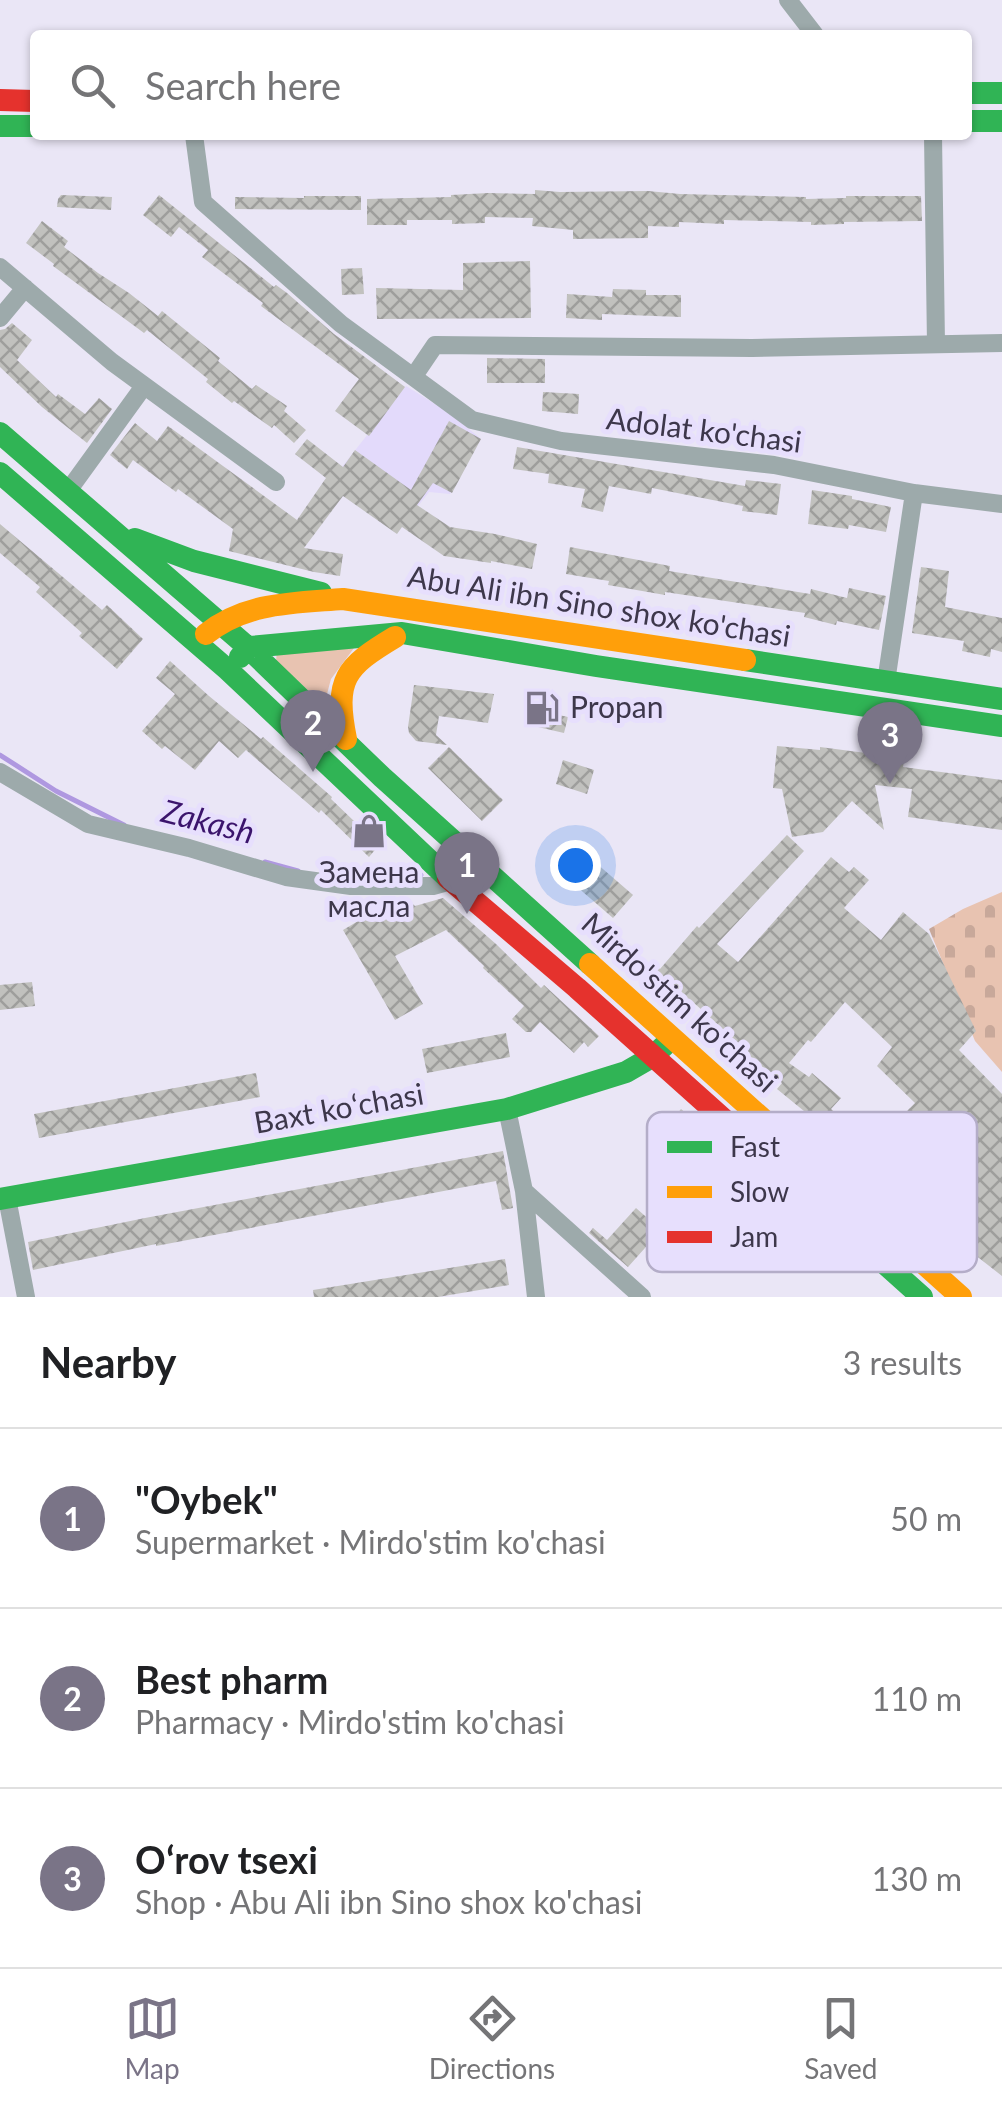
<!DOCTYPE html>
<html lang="en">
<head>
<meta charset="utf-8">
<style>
	:root { --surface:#fff; --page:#f2f2f2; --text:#202124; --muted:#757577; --line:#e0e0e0; --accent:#7a7487 }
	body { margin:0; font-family:Lato,sans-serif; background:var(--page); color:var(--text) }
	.you { position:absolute; left:575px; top:865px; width:35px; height:35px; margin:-25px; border:8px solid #fff; border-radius:50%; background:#1a73e8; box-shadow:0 0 0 15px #1a73e833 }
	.badge { display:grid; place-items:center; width:65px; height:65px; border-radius:50%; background:var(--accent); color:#fff; font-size:32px; font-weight:700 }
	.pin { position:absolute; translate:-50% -82px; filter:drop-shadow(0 2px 5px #0008) }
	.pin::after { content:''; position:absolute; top:52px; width:35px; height:30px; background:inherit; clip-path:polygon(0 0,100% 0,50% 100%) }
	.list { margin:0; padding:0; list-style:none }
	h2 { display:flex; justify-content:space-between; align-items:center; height:130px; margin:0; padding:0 40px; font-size:42px }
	h2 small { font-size:32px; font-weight:400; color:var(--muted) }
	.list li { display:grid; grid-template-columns:65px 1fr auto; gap:30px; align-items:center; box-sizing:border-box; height:180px; padding:0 40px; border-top:2px solid var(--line) }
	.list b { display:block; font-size:38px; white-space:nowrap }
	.list p { margin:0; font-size:32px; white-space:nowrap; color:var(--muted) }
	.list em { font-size:32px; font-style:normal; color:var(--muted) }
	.icon { flex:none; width:55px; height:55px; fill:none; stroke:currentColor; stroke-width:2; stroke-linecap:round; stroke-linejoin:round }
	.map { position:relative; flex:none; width:1002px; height:1297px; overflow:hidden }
	.search { position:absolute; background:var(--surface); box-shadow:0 2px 8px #0004; left:30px; right:30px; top:30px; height:110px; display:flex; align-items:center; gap:25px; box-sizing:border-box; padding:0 35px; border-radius:10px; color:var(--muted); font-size:38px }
	.sheet { height:670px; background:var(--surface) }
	nav { display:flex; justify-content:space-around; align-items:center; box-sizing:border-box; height:140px; border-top:2px solid var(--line); background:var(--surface); font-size:28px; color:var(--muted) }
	nav a { display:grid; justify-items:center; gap:5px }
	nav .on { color:var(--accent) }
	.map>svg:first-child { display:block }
	.built { fill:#e3dafb }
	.green { fill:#e8c3b1 }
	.cemetery { fill:url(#cemetery-stones) }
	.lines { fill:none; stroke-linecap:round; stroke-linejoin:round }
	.stream { stroke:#af98e0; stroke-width:5 }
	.building { fill:url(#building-cross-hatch) }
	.street { stroke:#9daaab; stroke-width:18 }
	.fast { stroke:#30b455; stroke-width:22 }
	.slow { stroke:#ff9f0a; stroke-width:22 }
	.jam { stroke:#e5322d; stroke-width:22 }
	.labels { text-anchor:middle; stroke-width:10; stroke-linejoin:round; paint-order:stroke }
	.street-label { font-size:30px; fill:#3d374b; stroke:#e7dffd }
	.poi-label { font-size:30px; fill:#3d374b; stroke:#e7dffd; text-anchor:start }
	.water-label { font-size:32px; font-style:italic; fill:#3b146c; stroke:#e7dffd }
	.key { fill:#e7dffd; stroke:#b4adc8; stroke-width:2.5 }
	.key-label { font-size:28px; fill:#3d374b }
</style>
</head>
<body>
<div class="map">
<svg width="1002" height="1297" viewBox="0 0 1002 1297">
	<defs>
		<pattern id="cemetery-stones" width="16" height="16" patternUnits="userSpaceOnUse" patternTransform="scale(2.5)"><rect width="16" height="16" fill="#e8c3b1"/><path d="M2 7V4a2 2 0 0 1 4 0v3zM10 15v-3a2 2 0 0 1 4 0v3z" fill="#c8a89a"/></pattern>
		<pattern id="building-cross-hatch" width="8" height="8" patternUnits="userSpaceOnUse" patternTransform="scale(2.5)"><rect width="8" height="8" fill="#c1c1be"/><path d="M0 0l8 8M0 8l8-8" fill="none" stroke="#9e9e9c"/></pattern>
	</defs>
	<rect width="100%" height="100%" fill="#eae6f6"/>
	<path class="built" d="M406 386 448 412 480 438 450 494 429 492 397 533 330 482Z"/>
	<path class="green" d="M354 648 331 679 324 705 276 661 277 651Z"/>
	<path class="cemetery" d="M1002 892V1072L975 1041 929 929 963 909Z"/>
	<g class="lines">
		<path class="stream" d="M0 755 56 791 124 825
			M265 862 298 871
			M359 878 421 875"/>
	</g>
	<path class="building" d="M535 190 560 192 648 191 680 194 806 197V199L846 198V196H921L922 221 844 222V224L811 225V222L724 220V224L679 222V227L648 226V238L573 239V230L532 226 533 218 485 217V223L452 224V220H407V225H367V199L451 197V195L488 193 535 194Z
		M61 195 112 197 111 210 57 207 58 199Z
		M159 195 274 287 276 285 287 293 334 334 405 387 369 436 335 411 359 379 261 306 263 303 202 257 208 250 179 227 171 237 143 215Z
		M304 196H361V210L235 209V197L304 198Z
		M42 221 68 241 64 247 98 273 129 293 158 316 162 311 220 358 218 361 252 389 256 385 287 406 284 411 306 430 294 443 274 425 272 428 234 401 232 403 206 382 208 379 147 330 144 333 53 266 54 264 26 243Z
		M530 261 531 318 377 319 376 288 463 290V263Z
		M362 268 364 294 342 295 341 269Z
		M613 289 646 290V295H681V317L602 314V320L566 318 567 294 612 297Z
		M12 323 32 340 17 360 56 397 58 394 85 414 99 398 112 409 87 443 42 407 0 367V330L5 329Z
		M487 358 545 359V383H487Z
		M543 392 579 394 578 414 542 411Z
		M449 421 481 439 452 493 433 483 417 505 450 527 495 534 537 544 532 569 491 561V563L444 556 402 527 397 534 343 496 304 548 343 554 340 576 314 572 229 551 233 529 178 489 176 492 133 460 127 469 110 455 135 423 157 441 168 426 297 520 326 478 295 454 307 439 343 467 355 450 411 490Z
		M517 447 745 486 746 480 781 484 777 515 742 511 743 506 652 488 651 494 609 486 603 512 581 507 585 489 548 483 549 474 513 469Z
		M812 490 852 496V499L891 507 886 532 849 525 848 529 808 524Z
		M0 524 102 610 107 605 143 639 117 669 79 636 82 633 36 592 40 587 0 553Z
		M570 547 670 566 669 571 743 583 810 594 811 589 847 598 849 588 886 596 879 630 837 621 836 625 804 617 805 613 665 592V595L608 585 609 581 566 574Z
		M921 567 949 571 945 607 1002 618V652L991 649 990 657 962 651 964 641 912 633Z
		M170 661 209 696 261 739 263 737 332 797 331 799 379 845 369 857 321 810 319 813 246 750 238 758 219 741 195 770 165 746 162 749 142 731 175 694 156 678Z
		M414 685 494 694 488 723 439 716 436 735 447 745 416 741 409 733 408 727Z
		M528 708 568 717 564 733 525 724Z
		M777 746 820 750V747L904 758 903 767 1002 780V830L908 817 912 789 875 785 884 830 852 801 823 832 792 837 782 789 773 788Z
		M449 747 503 800 482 821 428 768Z
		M563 760 594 770 587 794 556 784Z
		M787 835 804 851 717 944 738 962 831 857 849 872 854 867 869 880 844 908 881 940 903 912 929 934 976 1031 959 1050 1002 1094V1276L965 1247 968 1244 942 1221 949 1213 878 1140 915 1103 877 1066 892 1047 845 1002 811 1042 808 1040 789 1063 809 1077 812 1073 841 1098 831 1109 848 1123 830 1145 819 1137 826 1129 777 1089 782 1083 734 1043 736 1041 693 1002 686 1011 647 977 656 966 660 969 697 926 699 928Z
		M596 863 633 895 613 918 576 886Z
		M443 898 496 944 541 988 544 985 599 1036 588 1047 584 1042 574 1053 540 1022 531 1032H526L512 1019 524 1006 483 968 484 966 446 930 395 956 423 1004 395 1020 343 930 375 911 410 901 415 906Z
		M32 982 35 1006 0 1010V985Z
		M506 1033 510 1057 427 1073 422 1049Z
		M256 1073 260 1097 39 1138 34 1114Z
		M681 1109 737 1156 716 1183 702 1171 707 1166 663 1131Z
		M503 1151 513 1208 502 1210 496 1181 156 1246V1244L33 1270 28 1242 145 1218Z
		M636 1208 661 1230 628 1267 589 1233 593 1228 607 1240Z
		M505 1259 509 1285 438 1297H314L313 1290Z"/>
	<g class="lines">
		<path class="street" d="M788 0 815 35
			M194 135 203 202 341 324 472 420 561 441 774 465 914 493 1002 504
			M933 135 936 344
			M0 267 112 362 276 482
			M0 318 25 288
			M414 376 435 345 752 348 1002 343
			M68 491 144 386
			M886 682 914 493
			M0 772 88 824 189 848 286 877 351 886H433L451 881
			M507 1109 524 1191 536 1297
			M524 1191 642 1297
			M7 1198 26 1297"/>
		<path class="fast" d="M967 93H1002
			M967 121H1002
			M0 126H35
			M0 433 243 643 382 777 590 964
			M0 473 228 670 448 878
			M135 539 194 561 321 593
			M240 657 250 647 402 633 596 666 1002 726
			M745 660 1002 699
			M748 1141 922 1297
			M0 1199 507 1109 626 1072 652 1057 666 1044"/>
		<path class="slow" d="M206 634C246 602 294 603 343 599L745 660
			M346 739C334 679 345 667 395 637
			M590 964 961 1297"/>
		<path class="jam" d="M0 100 35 101
			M448 878 577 988 748 1141"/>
	</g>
	<defs>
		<g id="fuel-bare" transform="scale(2.7)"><path d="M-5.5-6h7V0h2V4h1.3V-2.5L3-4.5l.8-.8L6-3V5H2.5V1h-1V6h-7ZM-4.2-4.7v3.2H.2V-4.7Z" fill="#7a7487" stroke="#e7dffd" stroke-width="2.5" paint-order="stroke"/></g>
		<g id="shop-bare" transform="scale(2.7)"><path d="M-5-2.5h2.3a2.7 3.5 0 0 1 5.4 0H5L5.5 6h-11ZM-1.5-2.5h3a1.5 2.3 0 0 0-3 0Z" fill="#7a7487" stroke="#e7dffd" stroke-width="2.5" paint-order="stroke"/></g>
	</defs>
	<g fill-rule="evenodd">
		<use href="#fuel-bare" x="542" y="708"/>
		<use href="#shop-bare" x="369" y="831"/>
	</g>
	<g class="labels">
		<g class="street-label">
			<text transform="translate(704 431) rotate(7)" y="10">Adolat ko'chasi</text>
			<text transform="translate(599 607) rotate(9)" y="10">Abu Ali ibn Sino shox ko'chasi</text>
			<text transform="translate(679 1003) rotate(42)" y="10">Mirdo'stim ko'chasi</text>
			<text transform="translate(339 1109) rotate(-10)" y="10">Baxt koʻchasi</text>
		</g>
		<g class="poi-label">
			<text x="570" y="718">Propan</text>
			<text x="369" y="883" text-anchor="middle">Замена<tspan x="369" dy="34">масла</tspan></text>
		</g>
		<g class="water-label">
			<text transform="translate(208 822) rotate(14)" y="11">Zakash</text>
		</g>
	</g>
	<rect x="647" y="1112" width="330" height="160" rx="15" class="key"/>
	<rect x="667" y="1141" width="45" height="12" fill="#30b455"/>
	<rect x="667" y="1186" width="45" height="12" fill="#ff9f0a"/>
	<rect x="667" y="1231" width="45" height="12" fill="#e5322d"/>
	<g class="key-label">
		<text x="730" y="1157">Fast</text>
		<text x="730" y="1202">Slow</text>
		<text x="730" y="1247">Jam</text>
	</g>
</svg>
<div class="you"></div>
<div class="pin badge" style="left:467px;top:914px">1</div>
<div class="pin badge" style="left:313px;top:772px">2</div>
<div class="pin badge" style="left:890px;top:784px">3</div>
<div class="search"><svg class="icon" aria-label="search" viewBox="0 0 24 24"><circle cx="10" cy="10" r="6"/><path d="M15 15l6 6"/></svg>Search here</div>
</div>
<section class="sheet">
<h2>Nearby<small>3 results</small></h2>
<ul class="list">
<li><span class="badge">1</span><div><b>&quot;Oybek&quot;</b><p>Supermarket · Mirdo'stim ko'chasi</p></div><em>50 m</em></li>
<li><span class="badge">2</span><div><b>Best pharm</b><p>Pharmacy · Mirdo'stim ko'chasi</p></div><em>110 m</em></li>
<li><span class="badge">3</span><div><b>Oʻrov tsexi</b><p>Shop · Abu Ali ibn Sino shox ko'chasi</p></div><em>130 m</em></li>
</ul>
</section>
<nav>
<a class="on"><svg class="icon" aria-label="map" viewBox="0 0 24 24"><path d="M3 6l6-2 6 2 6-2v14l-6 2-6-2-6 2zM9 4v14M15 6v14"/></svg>Map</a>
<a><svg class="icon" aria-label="directions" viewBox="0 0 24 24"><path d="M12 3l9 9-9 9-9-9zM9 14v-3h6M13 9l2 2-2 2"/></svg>Directions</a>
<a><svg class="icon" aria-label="saved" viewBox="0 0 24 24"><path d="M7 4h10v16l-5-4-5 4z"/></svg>Saved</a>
</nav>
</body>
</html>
